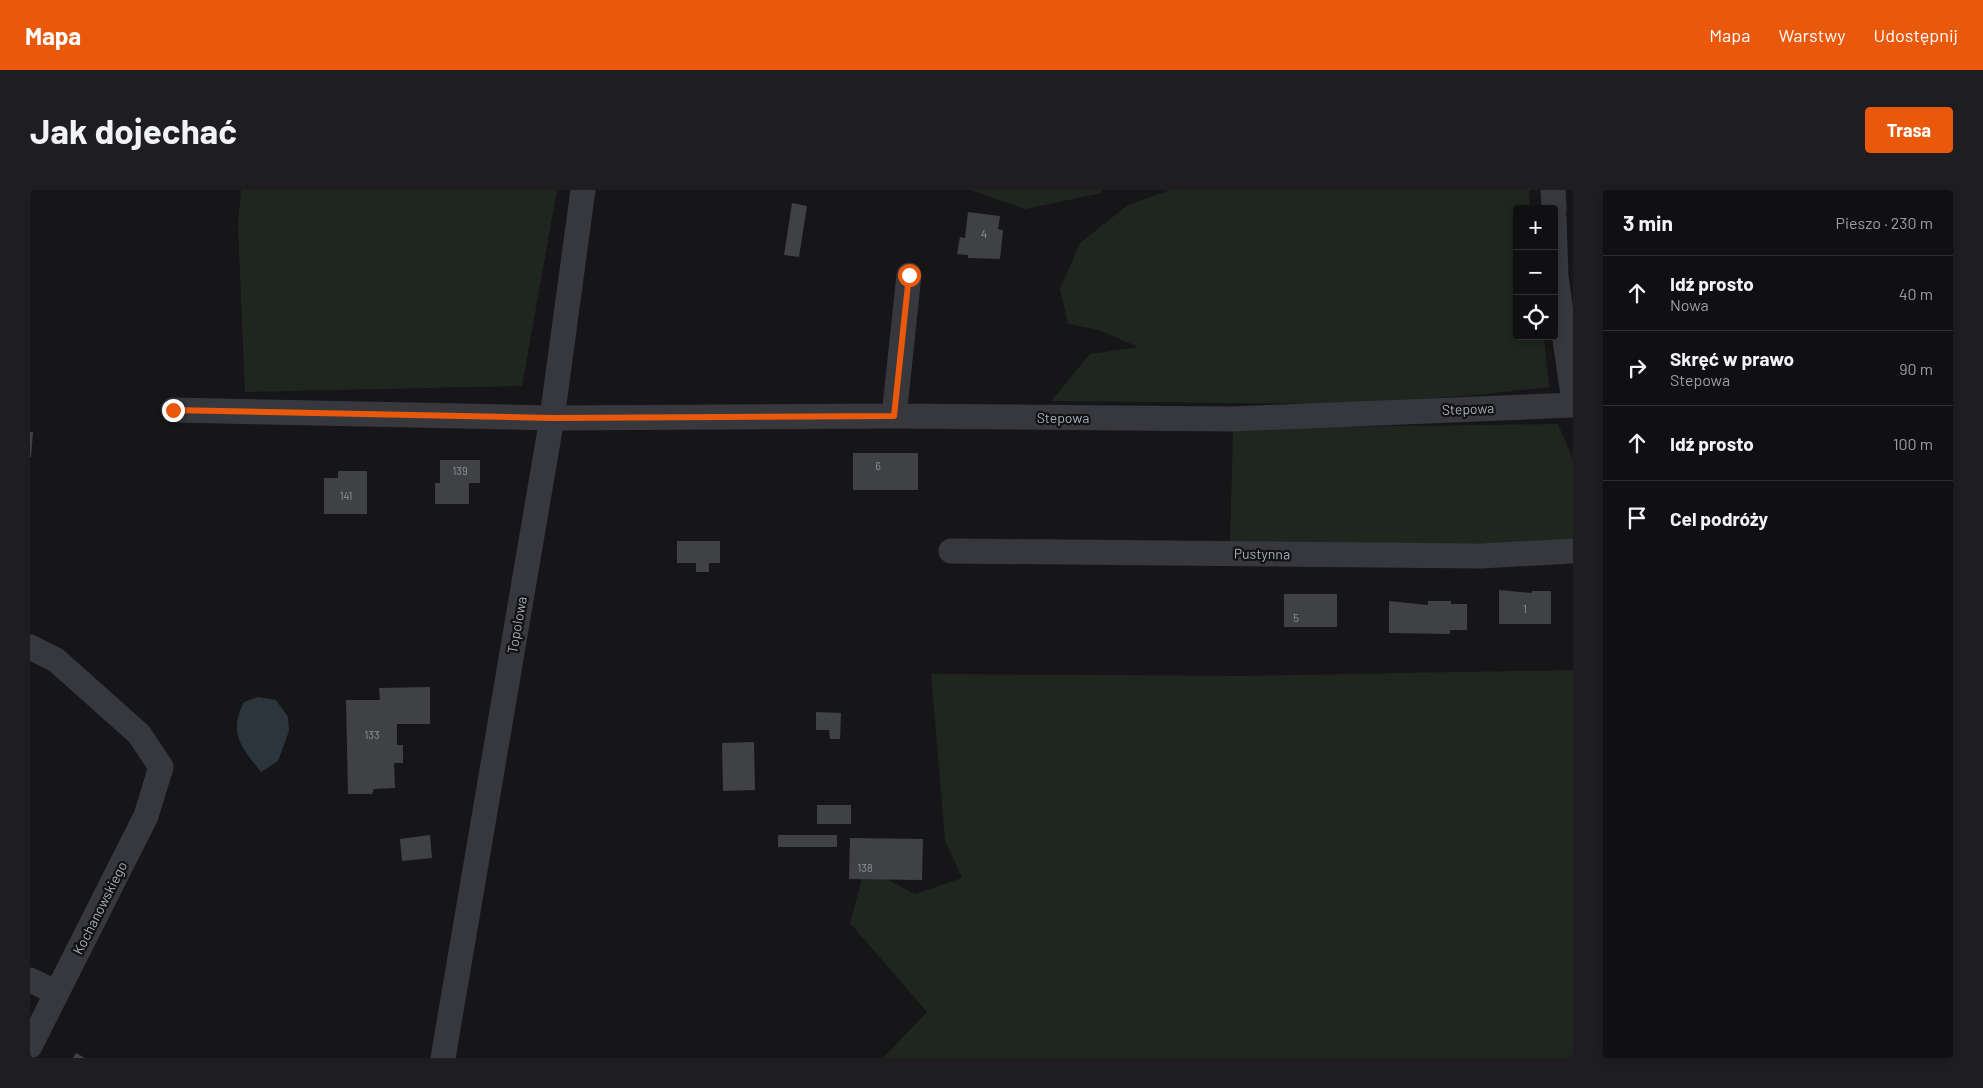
<!DOCTYPE html>
<html lang="pl">
<head>
<meta charset="utf-8">
<style>
	:root { --surface:#101012; --page:#1e1e20; --text:#f1f3f6; --muted:#9c9d9f; --line:#303032; --accent:#ea580c }
	body { margin:0; font-family:Barlow,sans-serif; background:var(--page); color:var(--text) }
	.controls { position:absolute; right:15px; top:15px; display:grid; overflow:hidden; border-radius:5px; box-shadow:0 2px 8px #0003 }
	.controls button { width:45px; height:45px; display:grid; place-items:center; padding:0; border:0; border-bottom:1px solid var(--line); background:var(--surface); color:var(--text); font:25px sans-serif }
	.stop { position:absolute; width:15px; height:15px; margin:-11px; border:4px solid #ea580c; border-radius:50%; background:#fff }
	.stop.end { background:#ea580c; border-color:#fff; box-shadow:0 1px 5px #0008 }
	.list { margin:0; padding:0; list-style:none }
	h2 { display:flex; justify-content:space-between; align-items:center; height:65px; margin:0; padding:0 20px; font-size:21px }
	h2 small { font-size:16px; font-weight:400; color:var(--muted) }
	.list li { display:grid; grid-template-columns:32px 1fr auto; gap:15px; align-items:center; box-sizing:border-box; height:75px; padding:0 20px; border-top:1px solid var(--line) }
	.list b { display:block; font-size:19px; white-space:nowrap }
	.list p { margin:0; font-size:16px; white-space:nowrap; color:var(--muted) }
	.list em { font-size:16px; font-style:normal; color:var(--muted) }
	.icon { flex:none; width:28px; height:28px; fill:none; stroke:currentColor; stroke-width:2; stroke-linecap:round; stroke-linejoin:round }
	.map { position:relative; flex:none; width:1543px; height:868px; overflow:hidden; border-radius:5px }
	header { display:flex; align-items:center; gap:30px; box-sizing:border-box; height:70px; padding:0 25px; background:var(--accent); color:#fff }
	header strong { font-size:24px }
	nav { display:flex; gap:28px; margin-inline-start:auto; font-size:18px }
	.intro { display:flex; align-items:center; justify-content:space-between; box-sizing:border-box; height:120px; padding:0 30px }
	h1 { margin:0; font-size:35px }
	.button { padding:12px 22px; border-radius:5px; background:var(--accent); color:#fff; font-size:18px; font-weight:700 }
	main { display:flex; gap:30px; padding:0 30px }
	aside { flex:1; background:var(--surface); border-radius:5px; box-shadow:0 2px 8px #0003 }
	.map>svg:first-child { display:block }
	.green { fill:#1e261f }
	.water { fill:#2c353c }
	.building { fill:#404145 }
	.lines { fill:none; stroke-linecap:round; stroke-linejoin:round }
	.minor { stroke:#37383d; stroke-width:25 }
	.route { stroke:#ea580c; stroke-width:6 }
	.labels { text-anchor:middle; stroke-width:4.5; stroke-linejoin:round; paint-order:stroke }
	.number-label { font-size:11px; fill:#8e929b }
	.street-label { font-size:14px; fill:#a8adb8; stroke:#111113 }
</style>
</head>
<body>
<header>
<strong>Mapa</strong>
<nav><a>Mapa</a><a>Warstwy</a><a>Udostępnij</a></nav>
</header>
<div class="intro"><h1>Jak dojechać</h1><a class="button">Trasa</a></div>
<main>
<div class="map">
<svg width="1543" height="868" viewBox="0 0 1543 868">
	<rect width="100%" height="100%" fill="#161618"/>
	<path class="green" d="M211 0H527L492 196 215 202 208 34Z
		M940 0H1072V3L995 19Z
		M1140 0H1499L1500 19H1487V146H1514L1519 197 1435 206 1300 214 1021 211 1060 164 1108 157 1069 140 1038 134 1030 99 1050 53 1098 15Z
		M1528 234 1543 269V353L1200 354 1203 238Z
		M1543 480V868H853L897 822 820 733 835 678 885 704 932 688 915 650 901 484 1213 486Z"/>
	<path class="water" d="M228 507 246 510 258 527 259 541 248 571 231 582C211 557 198 543 214 512Z"/>
	<path class="building" d="M762 13 777 16 769 67 754 65Z
		M938 22 970 26 968 39 973 40 970 69 938 68V65L927 64 930 47 935 48Z
		M0 242H3L1 267H0Z
		M823 263H888V300H823Z
		M410 270H450V293H439V314H405V293H410Z
		M308 281H337V324H294V288H308Z
		M647 351H690V373H679V382H666V373H647Z
		M1469 400 1502 403V401H1521V434H1469Z
		M1254 404H1307V437H1254Z
		M1359 411 1398 415V411H1421V414H1437V440H1420V444L1359 443Z
		M400 497V534H367V555H373V573H364L365 598 344 599 342 604H318L316 510H350L349 498Z
		M786 522 811 523 810 549H800L799 540H786Z
		M724 552 725 600 693 601 692 553Z
		M787 615H821V634H787Z
		M400 645 402 668 372 671 370 649Z
		M748 645H807V657H748Z
		M820 648 893 649 892 690 819 689Z
		M46 863 55 868H43Z"/>
	<g class="lines">
		<path class="minor" d="M1523 0 1524 19
			M1524 28 1526 87 1543 205
			M143 220 522 228 864 226 1202 229 1543 215
			M864 226 879 85
			M921 361 1451 366 1543 361
			M0 457 26 470 109 544 131 577 116 626 0 856
			M0 790 27 803
			M413 868 522 228 553 0"/>
	</g>
	<g class="lines">
		<path class="route" d="M143 220 522 228 864 226 879 85"/>
	</g>
	<g class="labels">
		<g class="number-label">
			<text x="954" y="48">4</text>
			<text x="848" y="280">6</text>
			<text x="430" y="285">139</text>
			<text x="316" y="310">141</text>
			<text x="1495" y="423">1</text>
			<text x="1266" y="432">5</text>
			<text x="342" y="549">133</text>
			<text x="835" y="682">138</text>
		</g>
		<g class="street-label">
			<text transform="translate(1438 219) rotate(-2)" y="5">Stepowa</text>
			<text x="1033" y="233">Stepowa</text>
			<text transform="translate(1232 364) rotate(1)" y="5">Pustynna</text>
			<text transform="translate(487 435) rotate(-80)" y="5">Topolowa</text>
			<text transform="translate(70 718) rotate(-63)" y="5">Kochanowskiego</text>
		</g>
	</g>
</svg>
<div class="controls">
<button>+</button>
<button>−</button>
<button><svg class="icon" aria-label="locate" viewBox="0 0 24 24"><circle cx="12" cy="12" r="6"/><path d="M12 2v4M12 18v4M2 12h4M18 12h4"/></svg></button>
</div>
<div class="stop" style="left:879px;top:85px"></div>
<div class="stop end" style="left:143px;top:220px"></div>
</div>
<aside>
<h2>3 min<small>Pieszo · 230 m</small></h2>
<ul class="list">
<li><svg class="icon" aria-label="ahead" viewBox="0 0 24 24"><path d="M12 20V5M6 11l6-6 6 6"/></svg><div><b>Idź prosto</b><p>Nowa</p></div><em>40 m</em></li>
<li><svg class="icon" aria-label="right" viewBox="0 0 24 24"><path d="M7 20v-9h11M14 6l5 5-5 5"/></svg><div><b>Skręć w prawo</b><p>Stepowa</p></div><em>90 m</em></li>
<li><svg class="icon" aria-label="ahead" viewBox="0 0 24 24"><path d="M12 20V5M6 11l6-6 6 6"/></svg><div><b>Idź prosto</b></div><em>100 m</em></li>
<li><svg class="icon" aria-label="arrive" viewBox="0 0 24 24"><path d="M6 21V4h12l-3 4 3 4H6"/></svg><div><b>Cel podróży</b></div></li>
</ul>
</aside>
</main>
</body>
</html>
